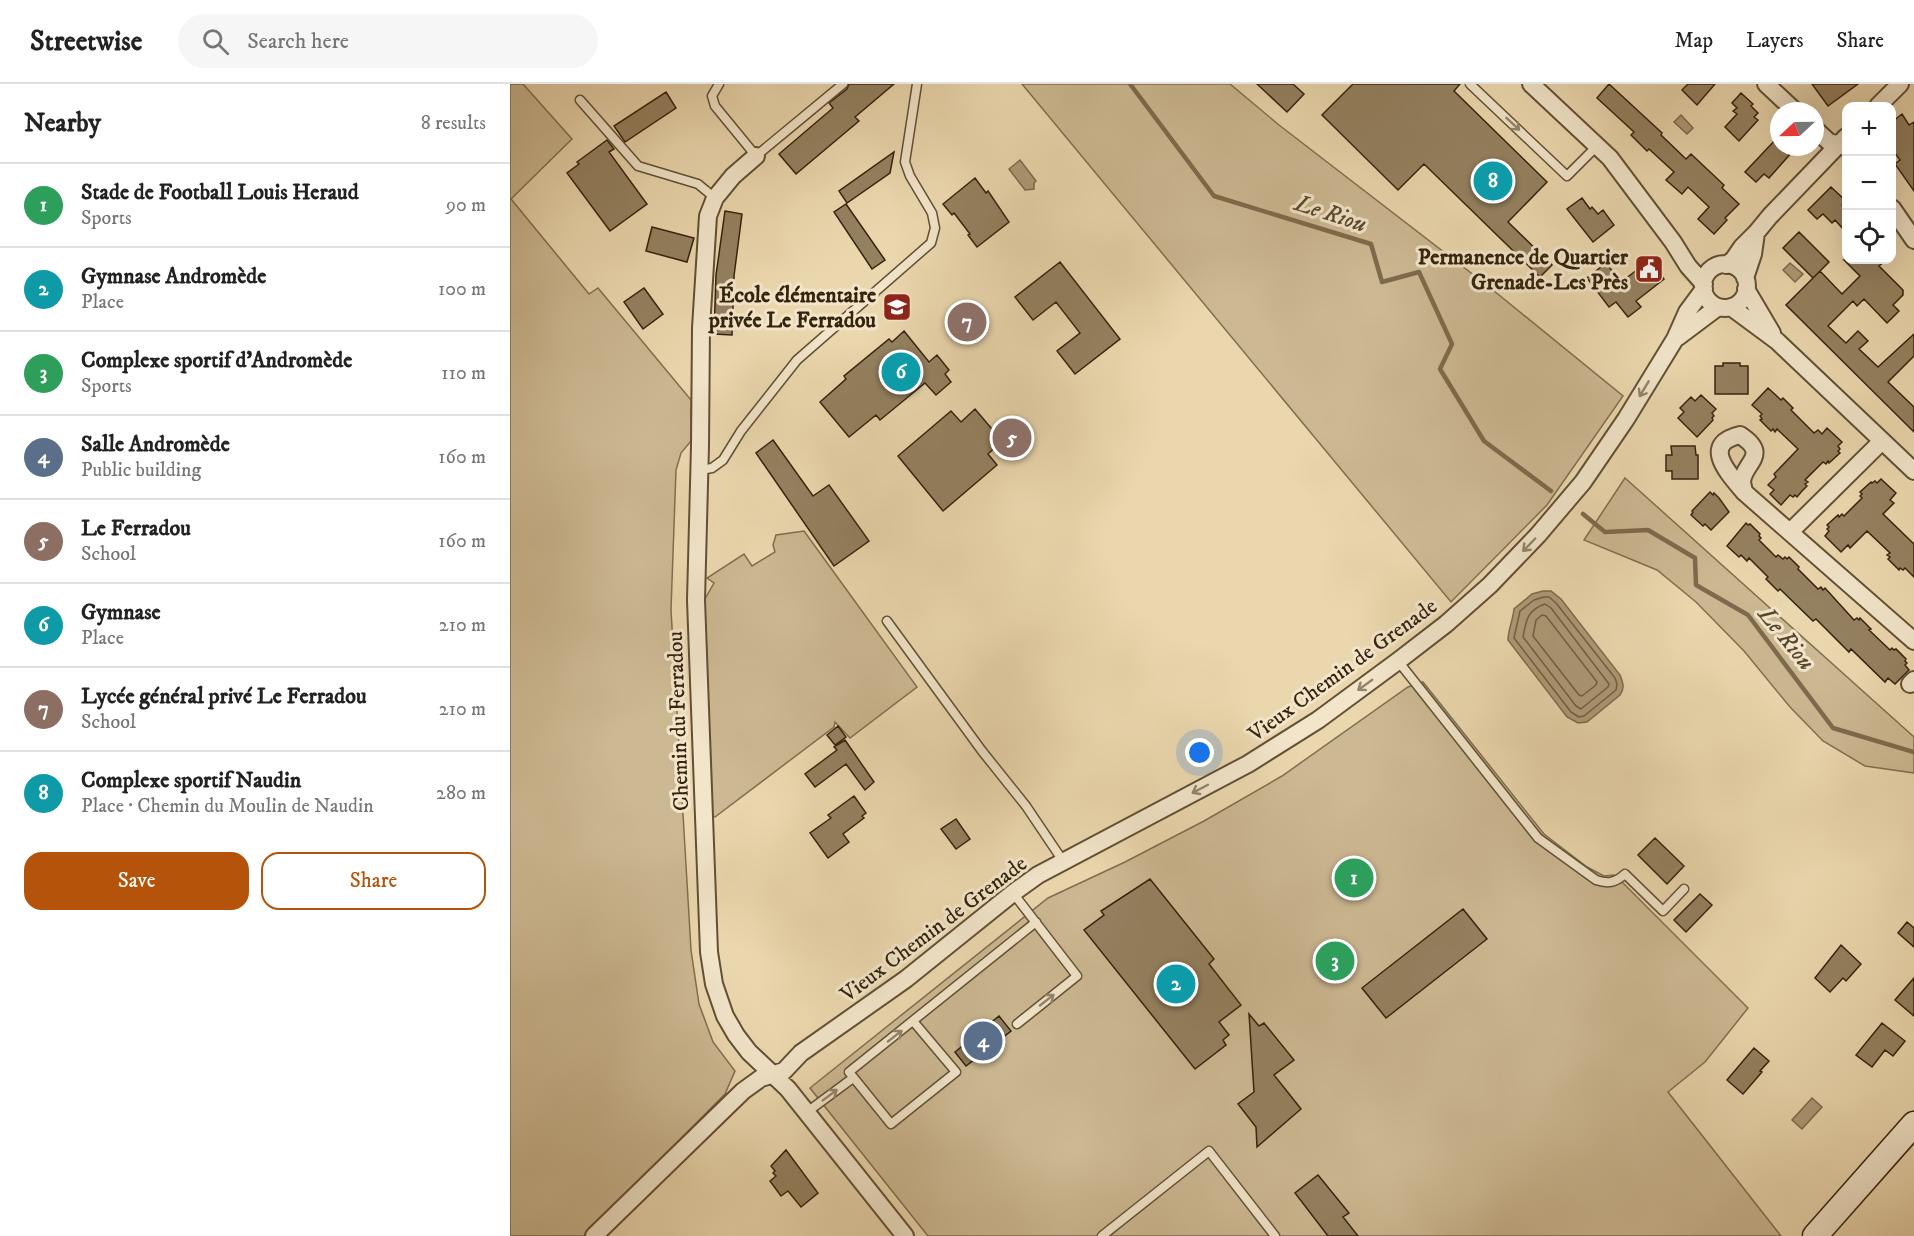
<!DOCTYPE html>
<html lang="en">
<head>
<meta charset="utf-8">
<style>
	:root { --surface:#fff; --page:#f6f6f6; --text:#222; --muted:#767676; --line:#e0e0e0; --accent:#b45309 }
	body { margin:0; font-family:"IM FELL DW Pica",serif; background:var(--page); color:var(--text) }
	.controls { position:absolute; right:18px; top:18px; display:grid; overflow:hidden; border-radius:12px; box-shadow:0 6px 24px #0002 }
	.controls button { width:54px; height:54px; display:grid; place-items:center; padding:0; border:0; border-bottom:2px solid var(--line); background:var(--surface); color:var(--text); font:30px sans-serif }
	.compass { position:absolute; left:1260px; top:18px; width:54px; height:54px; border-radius:50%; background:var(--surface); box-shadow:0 6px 24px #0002; rotate:248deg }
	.you { position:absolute; left:690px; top:669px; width:21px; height:21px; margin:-15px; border:4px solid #fff; border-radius:50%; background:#1a73e8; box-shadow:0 0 0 9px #1a73e833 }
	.badge { display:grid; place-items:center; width:39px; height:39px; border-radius:50%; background:var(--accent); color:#fff; font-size:20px; font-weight:700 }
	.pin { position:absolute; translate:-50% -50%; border:3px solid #fff; box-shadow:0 2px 6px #0006 }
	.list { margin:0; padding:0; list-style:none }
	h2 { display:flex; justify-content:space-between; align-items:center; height:78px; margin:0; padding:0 24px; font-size:26px }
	h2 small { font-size:20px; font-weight:400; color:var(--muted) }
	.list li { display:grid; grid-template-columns:39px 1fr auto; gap:18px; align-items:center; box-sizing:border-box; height:84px; padding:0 24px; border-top:2px solid var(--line) }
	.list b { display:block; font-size:22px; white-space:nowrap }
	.list p { margin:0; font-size:20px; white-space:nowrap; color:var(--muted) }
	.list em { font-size:20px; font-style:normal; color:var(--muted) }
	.actions { display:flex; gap:12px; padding:18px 24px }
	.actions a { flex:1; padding:14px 0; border:2px solid var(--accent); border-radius:18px; text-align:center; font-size:21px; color:var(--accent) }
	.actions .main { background:var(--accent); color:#fff }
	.icon { flex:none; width:33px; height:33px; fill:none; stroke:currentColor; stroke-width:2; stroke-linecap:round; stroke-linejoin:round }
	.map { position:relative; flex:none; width:1404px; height:1152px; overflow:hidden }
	header { display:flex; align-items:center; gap:36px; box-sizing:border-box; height:84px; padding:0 30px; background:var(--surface); border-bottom:2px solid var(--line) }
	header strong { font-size:28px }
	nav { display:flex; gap:33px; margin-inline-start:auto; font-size:21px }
	.search { width:420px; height:54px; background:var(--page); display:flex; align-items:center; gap:15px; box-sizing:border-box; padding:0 21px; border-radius:33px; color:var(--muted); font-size:22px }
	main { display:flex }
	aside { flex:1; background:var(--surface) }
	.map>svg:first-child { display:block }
	.green { fill:#ccb892; stroke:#806e4f; stroke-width:1.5 }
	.water { fill:#ad9a77; stroke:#7d6a4c; stroke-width:1.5 }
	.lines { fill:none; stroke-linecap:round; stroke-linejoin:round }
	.shore { stroke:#715e42; stroke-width:1.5 }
	.stream { stroke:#7d6a4c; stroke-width:4.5 }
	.building { fill:#948160; stroke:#35230c; stroke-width:1.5 }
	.service-casing { stroke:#625034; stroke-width:11 }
	.minor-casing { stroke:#625034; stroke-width:20 }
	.secondary-casing { stroke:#35230c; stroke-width:27 }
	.service { stroke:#f2e5ca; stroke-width:8 }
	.minor { stroke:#f2e5ca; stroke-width:16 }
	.secondary { stroke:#f2e5ca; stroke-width:24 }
	.oneway { stroke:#94846b }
	.labels { text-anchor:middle; stroke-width:6; stroke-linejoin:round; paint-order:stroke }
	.poi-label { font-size:22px; font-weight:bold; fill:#35230c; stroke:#f2e5ca; text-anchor:end }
	.street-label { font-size:22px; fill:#35230c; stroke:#f2e5ca }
	.water-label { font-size:24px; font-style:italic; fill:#59472c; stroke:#f2e5ca }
</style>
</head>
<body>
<header>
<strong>Streetwise</strong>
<div class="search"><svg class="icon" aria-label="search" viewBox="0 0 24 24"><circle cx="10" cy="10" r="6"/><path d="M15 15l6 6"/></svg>Search here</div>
<nav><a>Map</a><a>Layers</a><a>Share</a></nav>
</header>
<main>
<aside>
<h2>Nearby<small>8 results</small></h2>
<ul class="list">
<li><span class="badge" style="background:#2e9e5b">1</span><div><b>Stade de Football Louis Heraud</b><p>Sports</p></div><em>90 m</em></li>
<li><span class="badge" style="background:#0f9aa8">2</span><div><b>Gymnase Andromède</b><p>Place</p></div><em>100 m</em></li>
<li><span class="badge" style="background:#2e9e5b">3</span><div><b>Complexe sportif d'Andromède</b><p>Sports</p></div><em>110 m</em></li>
<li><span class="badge" style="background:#5c6f8a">4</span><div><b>Salle Andromède</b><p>Public building</p></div><em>160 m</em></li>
<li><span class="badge" style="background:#8d6e63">5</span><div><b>Le Ferradou</b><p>School</p></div><em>160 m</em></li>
<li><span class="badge" style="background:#0f9aa8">6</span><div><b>Gymnase</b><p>Place</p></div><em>210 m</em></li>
<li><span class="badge" style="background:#8d6e63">7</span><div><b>Lycée général privé Le Ferradou</b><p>School</p></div><em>210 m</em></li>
<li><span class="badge" style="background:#0f9aa8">8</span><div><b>Complexe sportif Naudin</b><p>Place · Chemin du Moulin de Naudin</p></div><em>280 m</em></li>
</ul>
<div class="actions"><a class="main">Save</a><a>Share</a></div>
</aside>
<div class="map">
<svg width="1404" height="1152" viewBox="0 0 1404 1152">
	<rect width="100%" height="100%" fill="#ebd7ae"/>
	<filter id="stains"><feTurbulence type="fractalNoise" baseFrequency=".00333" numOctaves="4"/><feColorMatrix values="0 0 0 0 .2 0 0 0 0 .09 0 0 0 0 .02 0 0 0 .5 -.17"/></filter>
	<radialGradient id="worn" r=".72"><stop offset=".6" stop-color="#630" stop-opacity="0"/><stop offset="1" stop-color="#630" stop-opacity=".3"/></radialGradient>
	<path class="green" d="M0 0H13L62 55 1 115 79 210 88 204 181 316V357L171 369 166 386 161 526 181 866 189 920 203 958 225 987 215 1010 74 1152H0Z
		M512 0H720L769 41 978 202 1113 312 1037 421 941 518Z
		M1115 394 1404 653V689L1355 682 1313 657 1280 623 1234 567 1186 518 1147 486 1074 456Z
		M294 447 407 603 340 654 325 638 324 643 205 733 202 732 192 513H196L204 499 197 494 234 470 242 482 265 468 263 461 266 451Z
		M913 598 1034 750 1077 783 1094 792 1104 791 1109 795 1238 924 1195 978 1158 1008 1271 1152H418L300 1004 538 814 615 778 694 737 772 692 898 603Z"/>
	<path class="water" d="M1171 31 1183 44 1177 50 1164 38Z
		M510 76 526 97 524 99V105L515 106 499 85Z
		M1280 179 1293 190 1285 198 1273 186Z
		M1033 507H1041L1051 515 1110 591C1113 599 1115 604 1110 611L1077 638 1068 639 1057 633 998 556C998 546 1003 536 1004 525L1022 510Z
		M1302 1014 1312 1023 1292 1045 1282 1036Z"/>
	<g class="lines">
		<path class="shore" d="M1034 513H1039L1046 519 1105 594 1107 600 1106 606 1074 632 1069 633 1061 628 1004 554 1010 527 1024 516Z
			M1035 520 1041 524 1099 600 1098 603 1071 625 1066 622 1013 553C1016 537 1017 526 1035 520Z
			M1032 531 1036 532 1087 598 1086 601 1072 612 1069 611 1023 552 1026 536Z"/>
		<path class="stream" d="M620 0 704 112 861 160 872 198 909 188 942 260 930 285 974 357 1041 407
			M1073 430 1095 448 1138 446 1185 474 1186 501 1238 531 1323 644 1404 668"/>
	</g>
	<path class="building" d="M339 0H384L345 33 349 37 286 90 269 70 323 24 319 19 337 5Z
		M747 0H783L794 10 777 28Z
		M843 0H950L944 7 1037 98 998 138 1042 181 1030 193 914 80 888 106 812 31Z
		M1099 0 1152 49 1151 51 1176 75 1181 70 1214 101 1212 104 1229 120 1215 134 1217 136 1204 150 1188 135 1199 123 1178 103 1172 110 1156 96 1164 88 1139 65 1137 67 1121 51 1124 48 1087 14Z
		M1178 0H1205L1187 21 1172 6Z
		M1302 0H1348L1318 22Z
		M156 8 166 24 115 58 104 42Z
		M1231 9 1243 20 1241 22 1248 29 1244 33 1248 36 1229 57 1215 43 1227 30 1223 27 1227 24 1222 19Z
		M1392 30 1399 41 1404 38V107L1385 80 1390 76 1382 65V38Z
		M1267 54 1269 56V63H1276L1282 68 1259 94 1254 90 1246 98 1235 88Z
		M97 56 104 65 99 68 137 120 100 147 57 89 69 80 67 78Z
		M384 68 380 89 337 119 329 107Z
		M465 94 476 109 478 107 499 138 467 163 458 151 460 150 444 129 442 131 433 120Z
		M1321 103 1336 117 1332 121 1336 125V148L1325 136 1322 139 1313 130 1307 135 1298 126Z
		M1072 114 1080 125 1082 123 1088 130 1093 126 1104 141 1083 158 1057 125Z
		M336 120 375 176 362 185 324 128Z
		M215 127 232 130 224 192 222 251 204 250 206 191Z
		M142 143 184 154 177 178 136 167Z
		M1289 148 1319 178 1303 194 1273 164Z
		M1140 176 1154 195 1126 217 1131 223 1118 233 1106 218 1099 223 1077 194 1096 179 1111 198Z
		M1334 176H1376L1369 182 1393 206V211L1383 221 1389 227 1377 239 1354 215 1347 222 1343 217 1318 242 1336 259 1348 247 1358 257 1349 265 1368 283 1404 250V272L1378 298 1404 323V348L1276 221 1310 187 1332 210 1350 192Z
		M550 178 610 255 565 290 547 267 570 249 546 218 523 236 505 213Z
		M134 204 153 230 133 245 114 218Z
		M394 247 419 278 427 271 439 286 435 290 441 298 426 311 415 299 370 336 366 331 339 353 310 318 336 295 334 292 379 255 382 258Z
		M1213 279H1230V282H1238V310H1205V282H1213Z
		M1258 304 1271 316 1273 314 1283 324 1281 326 1304 349 1308 346 1312 350 1317 344 1332 358 1328 362 1330 365 1328 367 1330 369 1319 379 1318 377 1316 380 1313 378 1295 396 1298 398 1295 400 1297 402 1292 407 1287 413 1285 411 1283 413 1280 411 1271 421 1260 410 1264 406 1258 401 1266 393 1264 390 1288 365 1267 345 1265 348 1263 345 1261 347 1250 336 1252 335 1250 332 1252 330 1242 321Z
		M1191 311 1206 325 1202 329 1204 332 1202 334 1203 336 1187 353 1168 334 1174 328 1170 324 1181 313 1185 317Z
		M465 325 492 357 478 370 487 381 433 427 388 372 441 327 451 338Z
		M263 356 303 412 319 401 359 457 324 482 246 369Z
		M1161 362H1185L1186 371H1188V395H1162V387H1156V371H1162Z
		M1371 395 1386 409 1380 416 1384 419 1373 430 1404 460V493L1395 484 1393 486 1390 484 1389 486 1378 475 1380 473 1377 471 1380 469 1357 447 1340 464 1338 461 1331 468 1315 452 1319 447 1317 445 1319 443 1317 441 1328 431 1329 433 1332 430 1334 432 1352 414 1350 412 1352 410 1350 408 1361 398 1362 399 1365 397 1367 399Z
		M1200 408 1203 411 1204 409 1209 414 1219 428 1201 446 1195 440 1193 442 1181 431 1183 428 1182 427Z
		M1236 439 1238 441 1240 440 1250 450 1249 452 1251 454 1249 456 1266 473 1268 471 1273 475 1275 473 1277 475 1279 473 1289 483 1288 485 1308 505 1311 503 1313 506 1315 504 1344 536 1347 534 1349 536 1350 534 1361 545 1359 546 1380 566 1382 564 1384 566 1386 565 1396 575 1395 577 1397 579 1395 581 1399 586 1385 600 1378 594 1375 598 1341 565 1339 568 1306 535 1303 537 1270 505 1268 507 1256 495 1258 493 1239 474 1237 477 1231 471 1229 473 1217 462Z
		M328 642 336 653 325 661 317 651Z
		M335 656 364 698 355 706 336 680 305 703 295 690 327 666 324 663Z
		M344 712 356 729 352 732 354 734 333 750 339 758 318 774 300 749 321 734 318 731Z
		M446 735 460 755 446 765 431 745Z
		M1145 754 1174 782 1157 800 1128 771Z
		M640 795 704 875 699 880 731 921 709 938 719 951 713 956 716 961 685 985 574 846 594 831 591 827Z
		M1190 810 1202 821 1176 848 1164 836Z
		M953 825 977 855 876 934 852 904Z
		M1397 838 1404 844V863L1388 849Z
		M1331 861 1351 880 1336 897 1333 894 1320 908 1305 894Z
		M1404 894V932L1385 916Z
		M739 930 749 942 754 939 784 976 764 991 791 1025 747 1063 746 1043 728 1020 744 1008Z
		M489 932 501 947 456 982 445 968Z
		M1372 939 1395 957 1383 972 1375 966 1362 983 1346 971Z
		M1244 964 1259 977 1250 987 1252 988 1233 1010 1217 996Z
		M276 1066 308 1109 291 1123 278 1107 271 1112 260 1097 266 1092 263 1089 265 1087 261 1082Z
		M808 1091 839 1129 833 1133 848 1152H818L785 1109Z"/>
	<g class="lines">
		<g class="service-casing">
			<path id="service" d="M209 0 202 12 205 22 246 72 333 0
				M960 0 1057 92 1087 62
				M70 16 128 82 188 100 205 114
				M190 386 202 384 213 376 231 347 287 276 421 159 425 144 422 129 400 92 395 78 407 0
				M377 537 472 667 516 722 553 777
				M888 577 1028 754 1086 796C1098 800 1105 799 1115 790L1153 827 1174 805
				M503 809 567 892 507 940
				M403 937 446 988 381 1040 339 988 526 838
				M297 1028 343 994
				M592 1152 699 1067 765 1152"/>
		</g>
		<g class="minor-casing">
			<path id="minor" d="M1021 0 1100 74 1163 158 1178 182 1194 200
				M1256 0 1285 27
				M1368 22 1390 0
				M1305 45 1319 58 1336 63
				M246 72 223 92 205 114 198 132 191 244 190 362 186 516 199 868 204 900 215 932 226 951 239 968 278 1005 395 1152
				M1382 124 1404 156
				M1193 202a22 22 0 1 1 44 0a22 22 0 1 1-44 0Z
				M1216 181 1223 176 1232 163 1246 149 1260 132 1336 53
				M1235 194 1243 170 1246 149
				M1236 205 1262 249
				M1221 223 1267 257 1404 387
				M1168 253 1208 223
				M1234 408C1234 407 1232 399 1232 398 1233 379 1261 371 1230 351 1190 360 1219 390 1234 408L1404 557
				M1280 448 1372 357
				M1400 600 1404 596
				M84 1152 233 1007 251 994 274 987 291 969 396 895 503 809 528 791 738 680 808 636 888 577 936 540 980 501 1028 451 1073 398 1116 335 1165 255 1177 228 1194 205"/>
		</g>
		<g class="secondary-casing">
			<path id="secondary" d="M1305 1152 1404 1040"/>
		</g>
		<use href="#service" class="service"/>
		<use href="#minor" class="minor"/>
		<use href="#secondary" class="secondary"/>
	</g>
	<defs><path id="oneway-shaft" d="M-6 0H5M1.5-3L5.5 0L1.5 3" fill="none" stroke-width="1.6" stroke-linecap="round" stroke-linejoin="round" transform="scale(1.5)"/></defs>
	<g class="oneway">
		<use href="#oneway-shaft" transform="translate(1003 40) rotate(43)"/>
		<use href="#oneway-shaft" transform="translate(1134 305) rotate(121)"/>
		<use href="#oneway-shaft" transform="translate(1019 461) rotate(134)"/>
		<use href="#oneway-shaft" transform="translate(855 601) rotate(144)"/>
		<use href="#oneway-shaft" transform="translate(690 705) rotate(152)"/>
		<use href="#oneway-shaft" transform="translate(537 916) rotate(-38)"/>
		<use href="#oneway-shaft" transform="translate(385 952) rotate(-38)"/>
		<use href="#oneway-shaft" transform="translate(320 1011) rotate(-37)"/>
	</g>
	<defs>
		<g id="civic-square" transform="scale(1.5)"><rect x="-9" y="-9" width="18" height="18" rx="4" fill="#8f2418" stroke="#f2e5ca"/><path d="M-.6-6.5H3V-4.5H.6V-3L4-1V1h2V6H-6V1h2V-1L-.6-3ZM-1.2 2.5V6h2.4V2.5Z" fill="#fff"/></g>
		<g id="school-square" transform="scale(1.5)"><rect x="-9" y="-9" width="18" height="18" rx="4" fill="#8f2418" stroke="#f2e5ca"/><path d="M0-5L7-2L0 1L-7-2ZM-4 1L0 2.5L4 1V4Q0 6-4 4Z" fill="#fff"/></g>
	</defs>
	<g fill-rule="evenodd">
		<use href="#civic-square" x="1139" y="185"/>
		<use href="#school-square" x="387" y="223"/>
	</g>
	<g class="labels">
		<g class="poi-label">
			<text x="1118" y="180">Permanence de Quartier<tspan x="1118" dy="25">Grenade-Les Près</tspan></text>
			<text x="366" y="218">École élémentaire<tspan x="366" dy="25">privée Le Ferradou</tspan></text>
		</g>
		<g class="street-label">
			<text transform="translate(832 585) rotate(-36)" y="8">Vieux Chemin de Grenade</text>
			<text transform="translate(167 637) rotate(-92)" y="8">Chemin du Ferradou</text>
			<text transform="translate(423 844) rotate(-37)" y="8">Vieux Chemin de Grenade</text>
		</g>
		<g class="water-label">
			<text transform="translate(821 129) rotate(18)" y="8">Le Riou</text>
			<text transform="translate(1277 554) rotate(51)" y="8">Le Riou</text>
		</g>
	</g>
	<rect width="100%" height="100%" filter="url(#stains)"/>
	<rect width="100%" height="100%" fill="url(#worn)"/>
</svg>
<div class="controls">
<button>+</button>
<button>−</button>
<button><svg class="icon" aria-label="locate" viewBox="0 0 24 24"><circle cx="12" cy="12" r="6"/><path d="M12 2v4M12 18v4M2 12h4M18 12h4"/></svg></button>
</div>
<svg class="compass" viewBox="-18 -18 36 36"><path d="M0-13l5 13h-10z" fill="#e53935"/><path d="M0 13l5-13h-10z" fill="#767676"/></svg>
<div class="you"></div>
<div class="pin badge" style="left:844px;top:794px;background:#2e9e5b">1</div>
<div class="pin badge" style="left:666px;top:900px;background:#0f9aa8">2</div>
<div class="pin badge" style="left:825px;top:877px;background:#2e9e5b">3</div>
<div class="pin badge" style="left:473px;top:957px;background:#5c6f8a">4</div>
<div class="pin badge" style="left:502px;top:354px;background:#8d6e63">5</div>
<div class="pin badge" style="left:391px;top:288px;background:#0f9aa8">6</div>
<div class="pin badge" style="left:457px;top:238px;background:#8d6e63">7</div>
<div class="pin badge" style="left:983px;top:97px;background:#0f9aa8">8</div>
</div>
</main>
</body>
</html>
